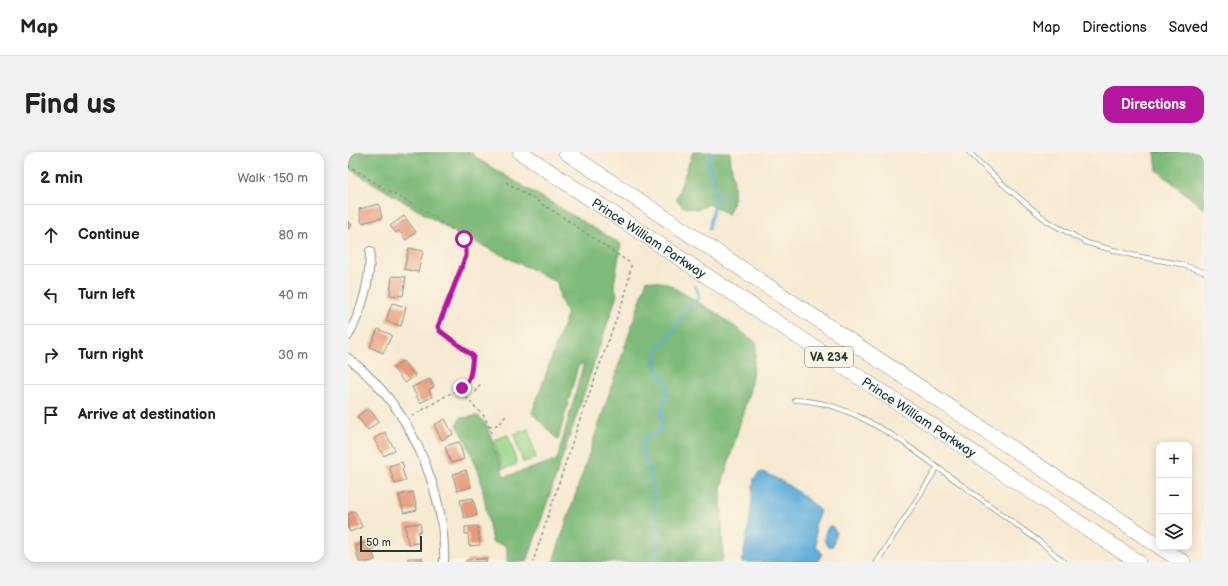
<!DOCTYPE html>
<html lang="en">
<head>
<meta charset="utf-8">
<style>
	:root { --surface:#fff; --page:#f2f2f2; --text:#222; --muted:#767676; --line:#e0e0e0; --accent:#b5179e }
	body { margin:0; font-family:"Balsamiq Sans",sans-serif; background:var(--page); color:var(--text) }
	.controls { position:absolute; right:12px; bottom:12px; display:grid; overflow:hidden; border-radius:8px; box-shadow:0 2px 10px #0003 }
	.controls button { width:36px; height:36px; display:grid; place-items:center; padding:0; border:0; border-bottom:1px solid var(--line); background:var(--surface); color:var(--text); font:20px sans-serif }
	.scale { position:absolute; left:12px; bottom:10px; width:62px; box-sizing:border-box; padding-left:4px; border:2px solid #1f3d34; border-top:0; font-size:11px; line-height:14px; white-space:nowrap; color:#1f3d34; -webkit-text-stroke:3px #fcf5e5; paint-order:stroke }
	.stop { position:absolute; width:12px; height:12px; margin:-9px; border:3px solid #b5179e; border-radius:50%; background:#fff }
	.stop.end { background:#b5179e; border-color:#fff; box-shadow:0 1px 4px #0008 }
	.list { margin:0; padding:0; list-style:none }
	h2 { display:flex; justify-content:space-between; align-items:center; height:52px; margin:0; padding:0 16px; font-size:17px }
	h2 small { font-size:13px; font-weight:400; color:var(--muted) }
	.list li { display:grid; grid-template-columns:26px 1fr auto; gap:12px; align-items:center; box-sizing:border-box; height:60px; padding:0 16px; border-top:1px solid var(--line) }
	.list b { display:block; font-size:15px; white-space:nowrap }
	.list em { font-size:13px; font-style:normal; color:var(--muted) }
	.icon { flex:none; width:22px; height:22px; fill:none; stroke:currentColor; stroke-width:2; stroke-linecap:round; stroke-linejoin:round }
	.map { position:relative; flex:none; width:856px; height:410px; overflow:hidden; border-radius:12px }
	header { display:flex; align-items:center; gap:24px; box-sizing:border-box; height:56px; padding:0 20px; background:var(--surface); border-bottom:1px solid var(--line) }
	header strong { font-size:19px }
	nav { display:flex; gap:22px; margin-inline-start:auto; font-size:14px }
	.intro { display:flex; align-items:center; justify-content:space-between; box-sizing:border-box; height:96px; padding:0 24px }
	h1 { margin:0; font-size:28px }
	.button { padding:10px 18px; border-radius:12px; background:var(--accent); color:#fff; font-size:14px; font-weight:700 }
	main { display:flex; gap:24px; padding:0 24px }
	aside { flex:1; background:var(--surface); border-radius:12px; box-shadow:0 2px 10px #0003 }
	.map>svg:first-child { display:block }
	.green { fill:#9eda8e; stroke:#5e8c61 }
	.forest { fill:#7eba79; stroke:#4e7c56 }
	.water { fill:#62aedb; stroke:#407688 }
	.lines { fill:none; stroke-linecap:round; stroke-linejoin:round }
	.stream { stroke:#62aedb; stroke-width:2.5 }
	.building { fill:#e79a79 }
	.lane-casing { stroke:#8b9484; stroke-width:5.5 }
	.street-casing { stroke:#8b9484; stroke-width:10 }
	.highway-casing { stroke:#8b9484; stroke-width:16 }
	.path { stroke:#8b9484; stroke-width:1.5; stroke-dasharray:3 3; stroke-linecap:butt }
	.lane { stroke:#fff; stroke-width:4 }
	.street { stroke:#fff; stroke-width:8 }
	.highway { stroke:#fff; stroke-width:15 }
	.route { stroke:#b5179e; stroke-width:5 }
	.labels { text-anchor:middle; stroke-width:3.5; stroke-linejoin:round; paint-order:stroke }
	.shield { fill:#fcf5e5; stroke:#617469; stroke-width:1 }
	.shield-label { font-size:12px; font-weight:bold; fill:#1f3d34 }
	.street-label { font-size:13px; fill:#1f3d34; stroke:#fcf5e5 }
</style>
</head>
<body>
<header>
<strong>Map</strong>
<nav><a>Map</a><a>Directions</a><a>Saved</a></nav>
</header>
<div class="intro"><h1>Find us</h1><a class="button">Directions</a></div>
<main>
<aside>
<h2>2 min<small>Walk · 150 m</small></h2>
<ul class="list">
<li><svg class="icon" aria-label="ahead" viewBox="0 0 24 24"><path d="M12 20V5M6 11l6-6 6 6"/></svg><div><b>Continue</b></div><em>80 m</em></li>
<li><svg class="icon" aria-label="left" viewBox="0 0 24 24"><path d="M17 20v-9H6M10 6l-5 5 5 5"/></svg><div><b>Turn left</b></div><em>40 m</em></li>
<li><svg class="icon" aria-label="right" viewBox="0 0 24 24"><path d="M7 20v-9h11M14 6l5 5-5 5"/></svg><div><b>Turn right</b></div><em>30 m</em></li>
<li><svg class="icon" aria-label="arrive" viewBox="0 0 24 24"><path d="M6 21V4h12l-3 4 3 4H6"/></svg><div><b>Arrive at destination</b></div></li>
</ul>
</aside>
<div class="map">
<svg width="856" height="410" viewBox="0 0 856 410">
	<rect width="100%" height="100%" fill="#fcf5e5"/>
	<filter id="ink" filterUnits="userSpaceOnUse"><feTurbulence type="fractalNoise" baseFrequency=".025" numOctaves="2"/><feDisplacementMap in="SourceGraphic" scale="8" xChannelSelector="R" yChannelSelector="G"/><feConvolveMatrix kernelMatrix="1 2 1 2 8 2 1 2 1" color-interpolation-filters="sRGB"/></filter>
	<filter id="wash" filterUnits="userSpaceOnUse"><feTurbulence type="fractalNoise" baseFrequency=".012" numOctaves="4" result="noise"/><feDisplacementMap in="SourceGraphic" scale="16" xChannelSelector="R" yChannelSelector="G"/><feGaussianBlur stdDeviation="0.9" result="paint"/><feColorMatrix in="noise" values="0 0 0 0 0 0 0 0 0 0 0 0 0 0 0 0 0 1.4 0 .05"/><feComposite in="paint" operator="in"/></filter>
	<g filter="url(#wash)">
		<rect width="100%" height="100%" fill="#f7ead3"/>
		<path class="green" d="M180 277 188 306 175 310 166 282Z
			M160 283 169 312 155 317 146 288Z"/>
		<path class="forest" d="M0 0H122L131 8 273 92 266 132 269 143 179 410H159V394L144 390 132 323 117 287 109 272 112 266 130 264 137 271 142 282 156 325 209 308 236 211 230 214 210 288 184 261 219 163 212 146 209 130 103 78 0 16Z
			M345 0H382C383 23 392 40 380 62L361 52 351 57 335 55 328 47Z
			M807 0H856V57L809 18Z
			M299 128 318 131 365 159 409 191 402 237 373 336 375 405 373 410H205Z"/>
		<path class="water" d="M414 320C430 325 461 346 472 359L467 372 468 394 474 401 473 404 469 410H394L402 365 406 327 410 322Z
			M482 374H484L488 380 485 394 482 395 478 392C475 387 477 377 482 374Z"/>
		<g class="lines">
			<path class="stream" d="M361 76 369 42 360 9 363 0
				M308 410 309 388 306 341 303 326 293 294C296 285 307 282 314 276V267L313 262 319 240 318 233 307 211 308 204 311 196 327 176 335 161 340 154 347 150 351 146 350 140 347 134"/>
		</g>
		<g id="blocks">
			<path class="building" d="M31 52 34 66 14 71 11 57Z
				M56 64 68 80 58 88 51 79 48 81 42 74Z
				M0 69 4 73 0 77Z
				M61 96 75 99 70 120 56 117Z
				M44 124 58 125 55 144 42 143Z
				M44 151 58 155 53 174 38 169Z
				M30 177 44 183 35 201 22 195Z
				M55 209 67 224 57 231 45 216Z
				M82 227 86 235 81 238 84 245 72 251 64 235Z
				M20 256 31 269 20 278 9 265Z
				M97 267 105 282 94 288 86 273Z
				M37 280 47 298 36 304 26 287Z
				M111 290 116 307 103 311 97 294Z
				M54 310 56 316 54 317 58 329 47 332 41 314Z
				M118 318 123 335 109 339 105 322Z
				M65 340 69 358 56 361 51 343Z
				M125 346 129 363 116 366 112 348Z
				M7 359 14 375 2 380 0 375V362Z
				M72 371 73 379 70 380 71 391 60 392 57 373Z
				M130 374 132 393 121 394 120 382H117V375Z
				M25 388 27 395 24 397 27 408 20 410H11L7 394Z
				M60 406H74V410H60Z
				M138 407V410H118V408Z"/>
		</g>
	</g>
	<g filter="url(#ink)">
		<use href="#blocks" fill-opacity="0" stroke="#8b9484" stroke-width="1"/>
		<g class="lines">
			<g class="lane-casing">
				<path id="lane" d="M621 0 634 13 658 35 699 69 739 91 788 104 832 112 856 120
					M447 248C487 249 520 268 552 288L692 390 716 410
					M529 410 589 316"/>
			</g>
			<g class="street-casing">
				<path id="street" d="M0 184C15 157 22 130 22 99
					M0 206C19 221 37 240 50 259 78 301 98 359 96 410"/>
			</g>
			<g class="highway-casing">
				<g id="highway">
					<path id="s1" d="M172 0 790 410"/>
					<path d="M218 0 811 394"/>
					<path d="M812 395 835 410"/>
				</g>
			</g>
			<path class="path" d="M0 13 32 34 76 59 112 82 116 87 118 93V104L90 175 92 179 124 203 123 221 118 232 64 264
				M158 30 210 62 282 111 283 114 278 140 230 273 185 410
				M127 240 133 231
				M118 245 124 252 137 265 143 281
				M141 275 152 272 159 262"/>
			<use href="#lane" class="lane"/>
			<use href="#street" class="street"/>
			<use href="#highway" class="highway"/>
		</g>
	</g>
	<g class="lines" filter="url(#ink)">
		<path class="route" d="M114 236C124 229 123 216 125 204L92 179 90 175 118 104V93L116 87"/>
	</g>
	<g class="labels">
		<rect class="shield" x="457" y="195" width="48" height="20" rx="3"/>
		<g class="shield-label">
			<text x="481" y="209">VA 234</text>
		</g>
		<g class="street-label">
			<text dy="5" stroke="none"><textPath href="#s1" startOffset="155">Prince William Parkway</textPath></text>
			<text dy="5" stroke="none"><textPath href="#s1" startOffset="479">Prince William Parkway</textPath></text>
		</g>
	</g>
</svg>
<div class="controls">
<button>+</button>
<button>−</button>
<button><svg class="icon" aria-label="layers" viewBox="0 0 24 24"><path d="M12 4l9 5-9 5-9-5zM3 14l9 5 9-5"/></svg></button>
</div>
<div class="scale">50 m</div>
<div class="stop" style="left:116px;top:87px"></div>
<div class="stop end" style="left:114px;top:236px"></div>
</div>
</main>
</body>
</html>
